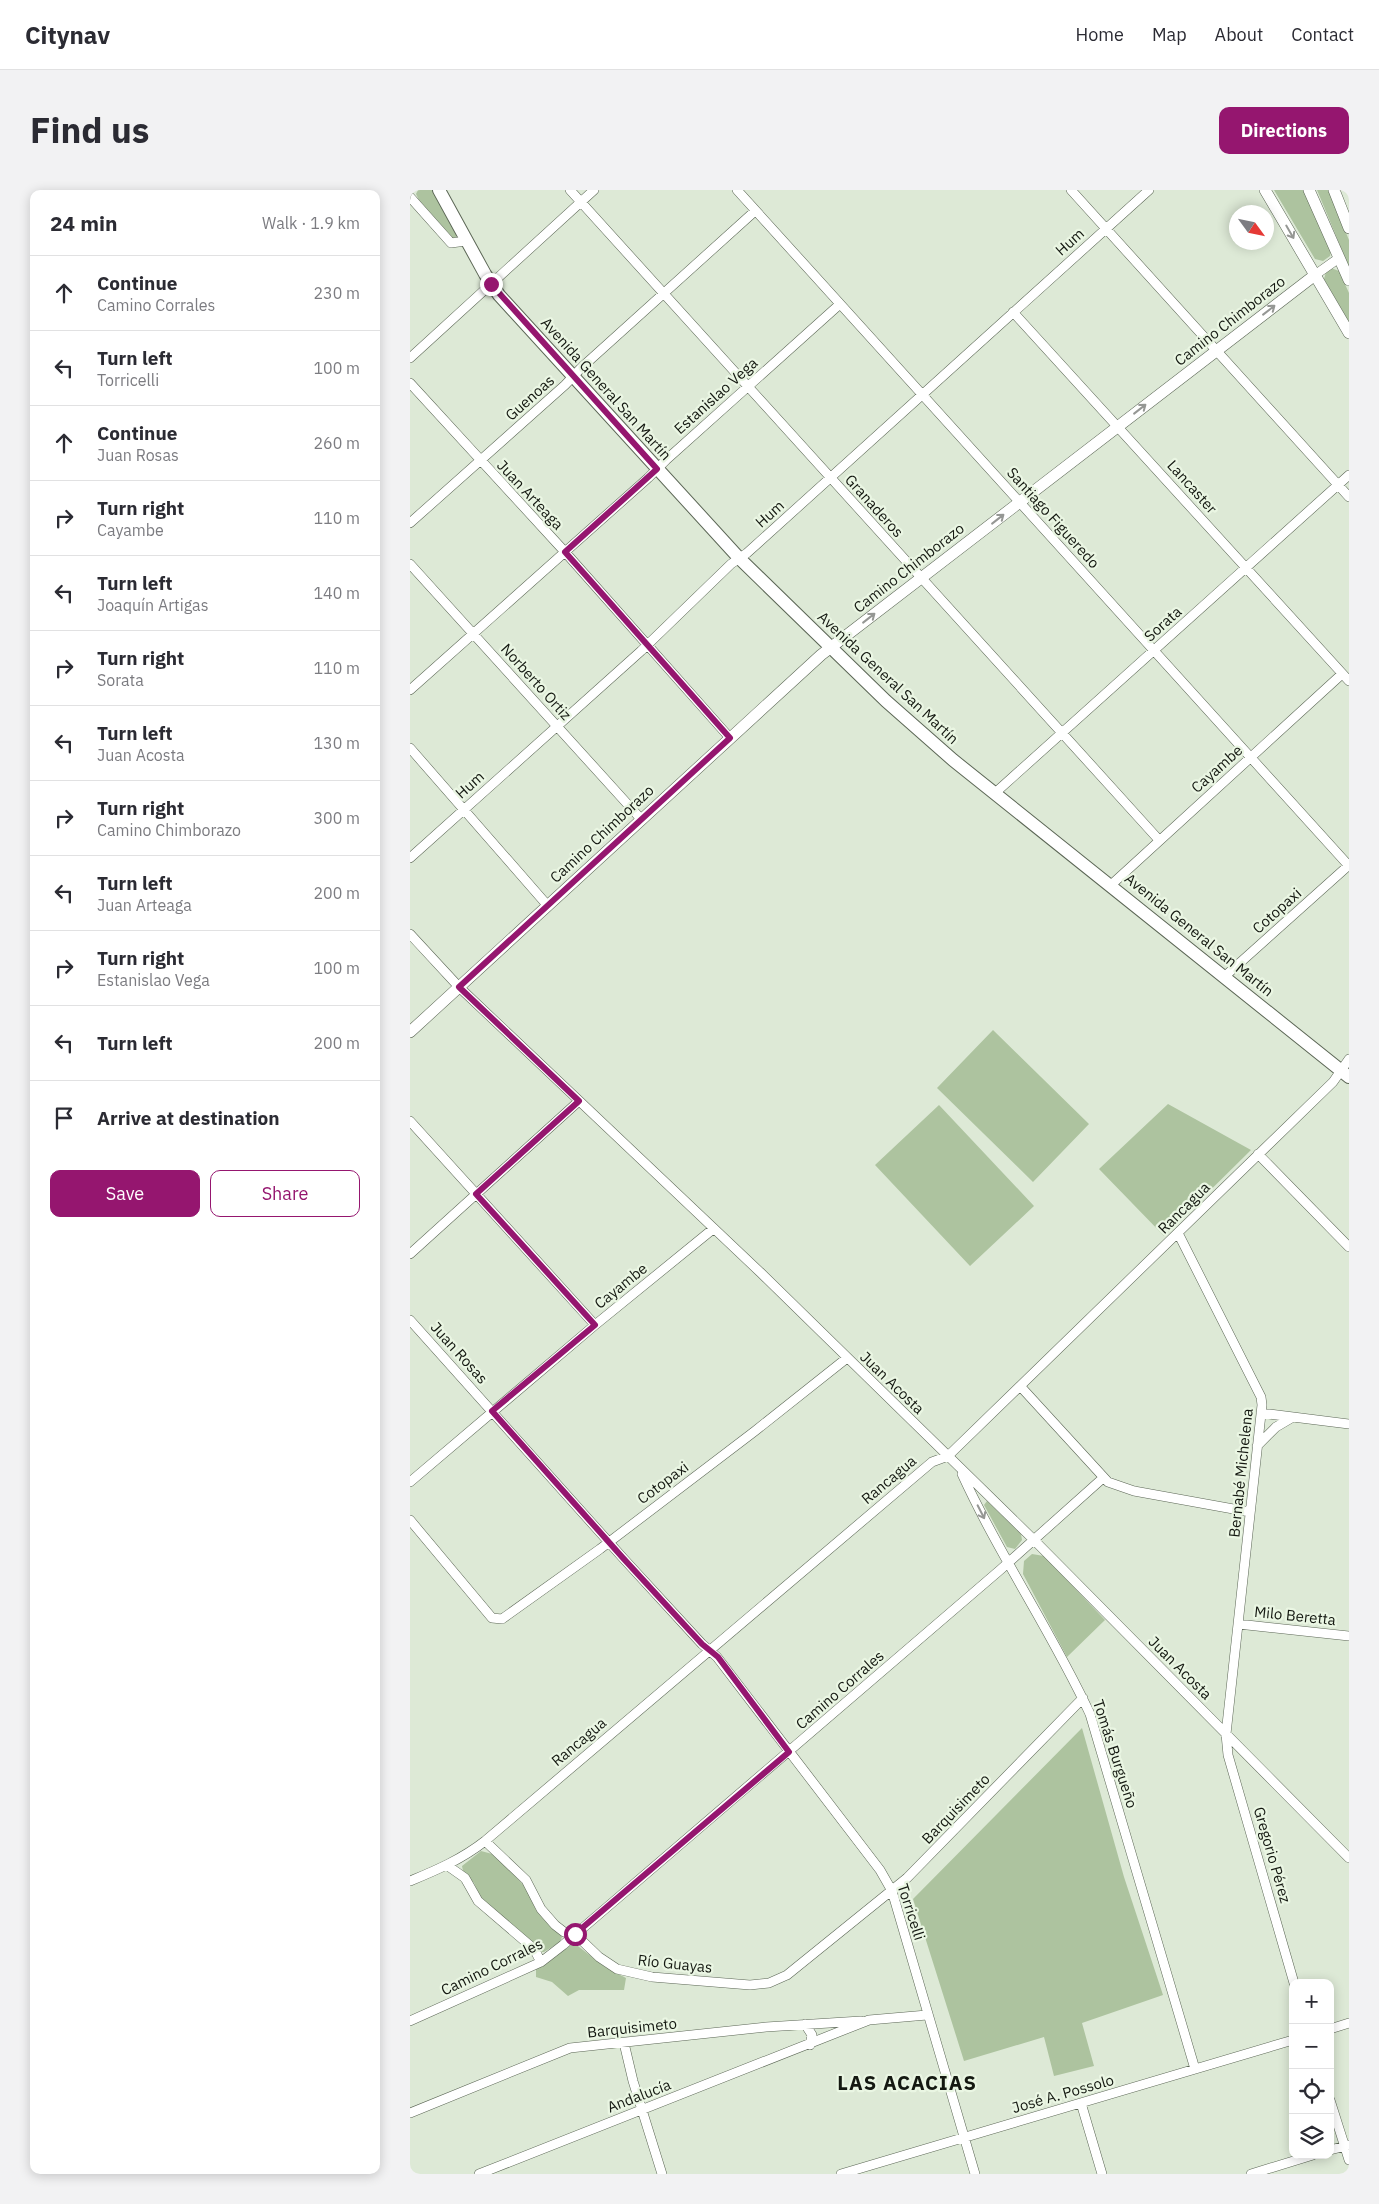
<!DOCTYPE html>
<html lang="en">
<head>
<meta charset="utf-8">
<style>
	:root { --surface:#fff; --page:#f2f2f3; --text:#2b2b33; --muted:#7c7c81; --line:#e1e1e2; --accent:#95166f }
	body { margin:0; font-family:"IBM Plex Sans",sans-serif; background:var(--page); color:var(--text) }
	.controls { position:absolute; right:15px; bottom:15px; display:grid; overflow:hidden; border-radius:10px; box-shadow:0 2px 12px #0003 }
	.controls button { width:45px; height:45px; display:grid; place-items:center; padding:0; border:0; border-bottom:1px solid var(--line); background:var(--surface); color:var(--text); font:25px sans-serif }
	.compass { position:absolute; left:819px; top:15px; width:45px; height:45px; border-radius:50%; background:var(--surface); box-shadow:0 2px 12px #0003; rotate:123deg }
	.stop { position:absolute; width:15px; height:15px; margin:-11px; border:4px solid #95166f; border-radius:50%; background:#fff }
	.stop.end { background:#95166f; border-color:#fff; box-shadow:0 1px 5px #0008 }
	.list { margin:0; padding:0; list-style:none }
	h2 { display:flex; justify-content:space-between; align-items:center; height:65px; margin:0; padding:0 20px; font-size:21px }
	h2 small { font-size:16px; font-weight:400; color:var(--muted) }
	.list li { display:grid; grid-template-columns:32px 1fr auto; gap:15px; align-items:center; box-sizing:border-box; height:75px; padding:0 20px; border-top:1px solid var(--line) }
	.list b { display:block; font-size:19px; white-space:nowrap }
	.list p { margin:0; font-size:16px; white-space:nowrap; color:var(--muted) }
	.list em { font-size:16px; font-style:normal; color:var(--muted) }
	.actions { display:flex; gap:10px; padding:15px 20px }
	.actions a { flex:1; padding:11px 0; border:1px solid var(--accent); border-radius:10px; text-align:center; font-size:18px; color:var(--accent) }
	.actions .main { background:var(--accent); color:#fff }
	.icon { flex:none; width:28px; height:28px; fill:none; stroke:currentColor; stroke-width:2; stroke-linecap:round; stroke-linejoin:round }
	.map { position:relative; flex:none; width:939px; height:1984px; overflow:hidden; border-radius:10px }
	header { display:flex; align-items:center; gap:30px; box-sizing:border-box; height:70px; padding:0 25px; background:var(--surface); border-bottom:1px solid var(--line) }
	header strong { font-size:24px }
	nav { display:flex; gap:28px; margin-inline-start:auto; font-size:18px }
	.intro { display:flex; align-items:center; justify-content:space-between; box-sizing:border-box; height:120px; padding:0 30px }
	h1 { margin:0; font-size:35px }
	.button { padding:12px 22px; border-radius:10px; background:var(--accent); color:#fff; font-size:18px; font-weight:700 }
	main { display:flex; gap:30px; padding:0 30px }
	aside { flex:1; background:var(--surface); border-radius:10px; box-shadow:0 2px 12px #0003 }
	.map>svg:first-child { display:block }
	.green { fill:#adc39f }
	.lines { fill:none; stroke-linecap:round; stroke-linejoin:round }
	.minor-casing { stroke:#5b6655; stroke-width:10 }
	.tertiary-casing { stroke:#5b6655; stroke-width:12 }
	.secondary-casing { stroke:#5b6655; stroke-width:14 }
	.minor { stroke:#fff; stroke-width:9 }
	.tertiary { stroke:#fff; stroke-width:11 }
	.secondary { stroke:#fff; stroke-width:12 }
	.oneway { stroke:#959794 }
	.route { stroke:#95166f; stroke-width:6 }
	.labels { text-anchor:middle; stroke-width:4.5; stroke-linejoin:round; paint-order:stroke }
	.street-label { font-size:15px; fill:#141811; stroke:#eaf6e3 }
	.district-label { font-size:20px; font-weight:bold; letter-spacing:1px; fill:#141811; stroke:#eaf6e3 }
</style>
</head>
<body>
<header>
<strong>Citynav</strong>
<nav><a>Home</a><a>Map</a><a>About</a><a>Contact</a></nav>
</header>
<div class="intro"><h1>Find us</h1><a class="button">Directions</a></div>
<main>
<aside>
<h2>24 min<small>Walk · 1.9 km</small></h2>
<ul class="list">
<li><svg class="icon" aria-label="ahead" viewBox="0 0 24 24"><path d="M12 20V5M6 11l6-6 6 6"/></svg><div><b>Continue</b><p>Camino Corrales</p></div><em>230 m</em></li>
<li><svg class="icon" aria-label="left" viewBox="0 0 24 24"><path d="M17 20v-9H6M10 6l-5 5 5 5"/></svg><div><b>Turn left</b><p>Torricelli</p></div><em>100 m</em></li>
<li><svg class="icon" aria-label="ahead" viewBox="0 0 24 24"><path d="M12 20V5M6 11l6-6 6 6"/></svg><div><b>Continue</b><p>Juan Rosas</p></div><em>260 m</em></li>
<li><svg class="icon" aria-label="right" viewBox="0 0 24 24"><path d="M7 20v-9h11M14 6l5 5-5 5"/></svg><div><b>Turn right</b><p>Cayambe</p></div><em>110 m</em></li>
<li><svg class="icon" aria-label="left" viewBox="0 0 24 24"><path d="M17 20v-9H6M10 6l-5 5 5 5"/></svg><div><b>Turn left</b><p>Joaquín Artigas</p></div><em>140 m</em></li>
<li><svg class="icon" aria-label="right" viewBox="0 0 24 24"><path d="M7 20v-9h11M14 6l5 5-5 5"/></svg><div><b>Turn right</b><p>Sorata</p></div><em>110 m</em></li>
<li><svg class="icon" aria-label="left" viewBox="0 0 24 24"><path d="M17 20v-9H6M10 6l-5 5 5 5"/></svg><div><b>Turn left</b><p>Juan Acosta</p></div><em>130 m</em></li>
<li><svg class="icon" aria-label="right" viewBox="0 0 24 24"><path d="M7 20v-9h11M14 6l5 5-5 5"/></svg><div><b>Turn right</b><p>Camino Chimborazo</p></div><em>300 m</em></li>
<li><svg class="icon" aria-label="left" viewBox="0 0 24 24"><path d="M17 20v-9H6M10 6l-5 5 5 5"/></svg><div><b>Turn left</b><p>Juan Arteaga</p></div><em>200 m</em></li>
<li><svg class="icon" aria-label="right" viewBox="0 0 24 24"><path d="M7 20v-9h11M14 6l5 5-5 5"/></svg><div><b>Turn right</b><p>Estanislao Vega</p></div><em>100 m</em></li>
<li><svg class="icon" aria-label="left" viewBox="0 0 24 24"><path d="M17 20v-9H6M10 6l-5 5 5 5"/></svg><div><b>Turn left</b></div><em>200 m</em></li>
<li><svg class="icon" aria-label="arrive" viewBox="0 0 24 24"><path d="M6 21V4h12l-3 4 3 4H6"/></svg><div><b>Arrive at destination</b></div></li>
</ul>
<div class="actions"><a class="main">Save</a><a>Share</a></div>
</aside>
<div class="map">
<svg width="939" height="1984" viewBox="0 0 939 1984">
	<rect width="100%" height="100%" fill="#dde9d6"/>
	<path class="green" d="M8 0H22L47 43 46 47 43 48 9 10 6 4Z
		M864 0H896L921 62 920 66 913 71 905 69Z
		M907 0H918L939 50V77Z
		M921 78 929 81 939 103V132L914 89 916 82Z
		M583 840 679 934 623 992 527 898Z
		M758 914 841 960 754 1046 689 979Z
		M529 915 624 1016 560 1076 465 975Z
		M577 1311 611 1344 612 1350 605 1359 597 1357 574 1315Z
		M622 1364 634 1366 695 1430 657 1467 613 1384 614 1371Z
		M672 1538 714 1687 753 1805 672 1833 684 1876 644 1886 634 1847 554 1871 503 1709Z
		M71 1661 86 1665 116 1698 126 1720 152 1747 150 1752 134 1762H132L71 1708 64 1693 53 1681 52 1676Z
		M164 1753 195 1777 216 1788 214 1800H169L158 1806 142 1792 126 1787V1778Z"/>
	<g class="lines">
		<g class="minor-casing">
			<path id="minor" d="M160 0 749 650
				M327 0 939 676
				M661 0 939 307
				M0 7 41 53 56 51
				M905 85 929 68
				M603 122 939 491
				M0 168 184 0
				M0 193 155 362 320 548
				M0 333 155 195 171 178 345 21
				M0 374 231 629
				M0 500 238 288 256 270 430 114
				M0 558 138 716
				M585 603 939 285
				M0 668 231 461 321 374 337 363 739 0
				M701 695 932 484
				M0 744 49 797 351 1083 624 1350 939 1668
				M814 787 939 675
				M0 931 185 1135
				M848 964 939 1057
				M768 1043 851 1207 852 1215 816 1544 818 1565 884 1793
				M0 1064 169 911
				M0 1130 213 1368 292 1454 307 1467 470 1680 482 1701 565 1984
				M611 1197 698 1292 724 1301 840 1322
				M851 1223 939 1234
				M847 1256 866 1237 883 1227
				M552 1284C590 1367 642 1442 680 1524L785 1879
				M0 1292 185 1135 303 1039
				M0 1330 82 1428 92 1429 190 1359 345 1241 437 1168
				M828 1434 939 1446
				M75 1651 116 1690 131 1719 145 1735 154 1742 165 1744 189 1767 207 1779 242 1787 340 1795 359 1793 377 1785 497 1688 673 1508
				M38 1676 55 1688 68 1711 124 1759 131 1772
				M0 1691C27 1680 52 1669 75 1651L522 1272 538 1266 923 892 939 869
				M0 1831 131 1772 153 1755 590 1380 693 1288
				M395 1834 402 1845 400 1855
				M920 1839 939 1833
				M214 1853 223 1891 252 1984
				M920 1910 939 1970
				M671 1913 692 1984
				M0 1923 160 1858 356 1837 451 1831
				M920 1960 939 1955
				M69 1984 459 1830 517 1825
				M431 1984 883 1850
				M841 1984 903 1965"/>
		</g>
		<g class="tertiary-casing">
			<path id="tertiary" d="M855 0 939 143
				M899 0 939 90
				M924 0 939 38
				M0 842 411 465 905 85"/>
		</g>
		<g class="secondary-casing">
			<path id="secondary" d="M29 0 75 84 89 105 329 368 476 511 543 570 939 887"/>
		</g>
		<use href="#minor" class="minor"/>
		<use href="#tertiary" class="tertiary"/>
		<use href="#secondary" class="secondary"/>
	</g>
	<defs><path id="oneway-shaft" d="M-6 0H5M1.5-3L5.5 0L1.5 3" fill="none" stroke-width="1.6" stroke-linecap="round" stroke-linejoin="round" transform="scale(1.25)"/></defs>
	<g class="oneway">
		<use href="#oneway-shaft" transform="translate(880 42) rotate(60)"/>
		<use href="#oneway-shaft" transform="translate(859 120) rotate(-38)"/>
		<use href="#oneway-shaft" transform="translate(730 219) rotate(-38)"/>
		<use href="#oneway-shaft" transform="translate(588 329) rotate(-38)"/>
		<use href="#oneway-shaft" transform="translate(459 428) rotate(-38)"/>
		<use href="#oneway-shaft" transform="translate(571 1322) rotate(63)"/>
	</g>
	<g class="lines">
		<path class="route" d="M81 94 247 279 155 362 320 548 49 797 169 911 66 1004 185 1135 82 1221 213 1368 292 1454 308 1467 379 1562 165 1744"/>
	</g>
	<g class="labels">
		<g class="street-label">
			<text transform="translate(660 52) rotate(-42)" y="5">Hum</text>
			<text transform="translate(820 131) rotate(-38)" y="5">Camino Chimborazo</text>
			<text transform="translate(196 199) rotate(48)" y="5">Avenida General San Martín</text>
			<text transform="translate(306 206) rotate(-42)" y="5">Estanislao Vega</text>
			<text transform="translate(120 208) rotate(-42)" y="5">Guenoas</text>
			<text transform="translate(782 297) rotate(48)" y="5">Lancaster</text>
			<text transform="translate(120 305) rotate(47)" y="5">Juan Arteaga</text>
			<text transform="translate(464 316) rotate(48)" y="5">Granaderos</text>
			<text transform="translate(360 324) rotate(-42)" y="5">Hum</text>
			<text transform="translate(643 328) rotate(48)" y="5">Santiago Figueredo</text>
			<text transform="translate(499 378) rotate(-38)" y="5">Camino Chimborazo</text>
			<text transform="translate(753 434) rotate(-42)" y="5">Sorata</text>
			<text transform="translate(478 488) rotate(43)" y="5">Avenida General San Martín</text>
			<text transform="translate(126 492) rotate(48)" y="5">Norberto Ortiz</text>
			<text transform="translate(807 579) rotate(-42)" y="5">Cayambe</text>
			<text transform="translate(60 595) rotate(-42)" y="5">Hum</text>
			<text transform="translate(192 644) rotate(-43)" y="5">Camino Chimborazo</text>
			<text transform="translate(867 721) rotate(-42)" y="5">Cotopaxi</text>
			<text transform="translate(789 745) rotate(39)" y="5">Avenida General San Martín</text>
			<text transform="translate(774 1018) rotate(-45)" y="5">Rancagua</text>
			<text transform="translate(211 1096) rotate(-39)" y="5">Cayambe</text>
			<text transform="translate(49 1163) rotate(48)" y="5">Juan Rosas</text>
			<text transform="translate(482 1193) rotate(44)" y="5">Juan Acosta</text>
			<text transform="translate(831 1283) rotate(-84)" y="5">Bernabé Michelena</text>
			<text transform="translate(479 1290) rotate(-40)" y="5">Rancagua</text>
			<text transform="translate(253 1293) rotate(-37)" y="5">Cotopaxi</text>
			<text transform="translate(885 1426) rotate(6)" y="5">Milo Beretta</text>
			<text transform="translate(770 1478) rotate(45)" y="5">Juan Acosta</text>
			<text transform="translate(430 1500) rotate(-41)" y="5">Camino Corrales</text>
			<text transform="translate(169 1552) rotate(-40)" y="5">Rancagua</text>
			<text transform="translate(705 1564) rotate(72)" y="5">Tomás Burgueño</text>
			<text transform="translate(546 1619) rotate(-46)" y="5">Barquisimeto</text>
			<text transform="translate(862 1665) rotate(74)" y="5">Gregorio Pérez</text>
			<text transform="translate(501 1722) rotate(72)" y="5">Torricelli</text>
			<text transform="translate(265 1774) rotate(6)" y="5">Río Guayas</text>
			<text transform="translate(82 1777) rotate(-26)" y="5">Camino Corrales</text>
			<text transform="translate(222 1838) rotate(-6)" y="5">Barquisimeto</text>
			<text transform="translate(653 1904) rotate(-16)" y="5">José A. Possolo</text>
			<text transform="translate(229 1906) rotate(-21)" y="5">Andalucía</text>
		</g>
		<g class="district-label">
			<text x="497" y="1900">LAS ACACIAS</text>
		</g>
	</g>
</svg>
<div class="controls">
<button>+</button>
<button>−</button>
<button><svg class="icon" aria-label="locate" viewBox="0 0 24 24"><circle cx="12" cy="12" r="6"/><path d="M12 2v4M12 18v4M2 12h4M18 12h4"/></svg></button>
<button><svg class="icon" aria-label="layers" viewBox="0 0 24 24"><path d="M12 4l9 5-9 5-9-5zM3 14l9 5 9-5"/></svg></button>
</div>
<svg class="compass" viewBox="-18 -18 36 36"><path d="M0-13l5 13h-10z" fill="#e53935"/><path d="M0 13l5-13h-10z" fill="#7c7c81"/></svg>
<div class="stop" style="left:165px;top:1744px"></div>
<div class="stop end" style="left:81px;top:94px"></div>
</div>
</main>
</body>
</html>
